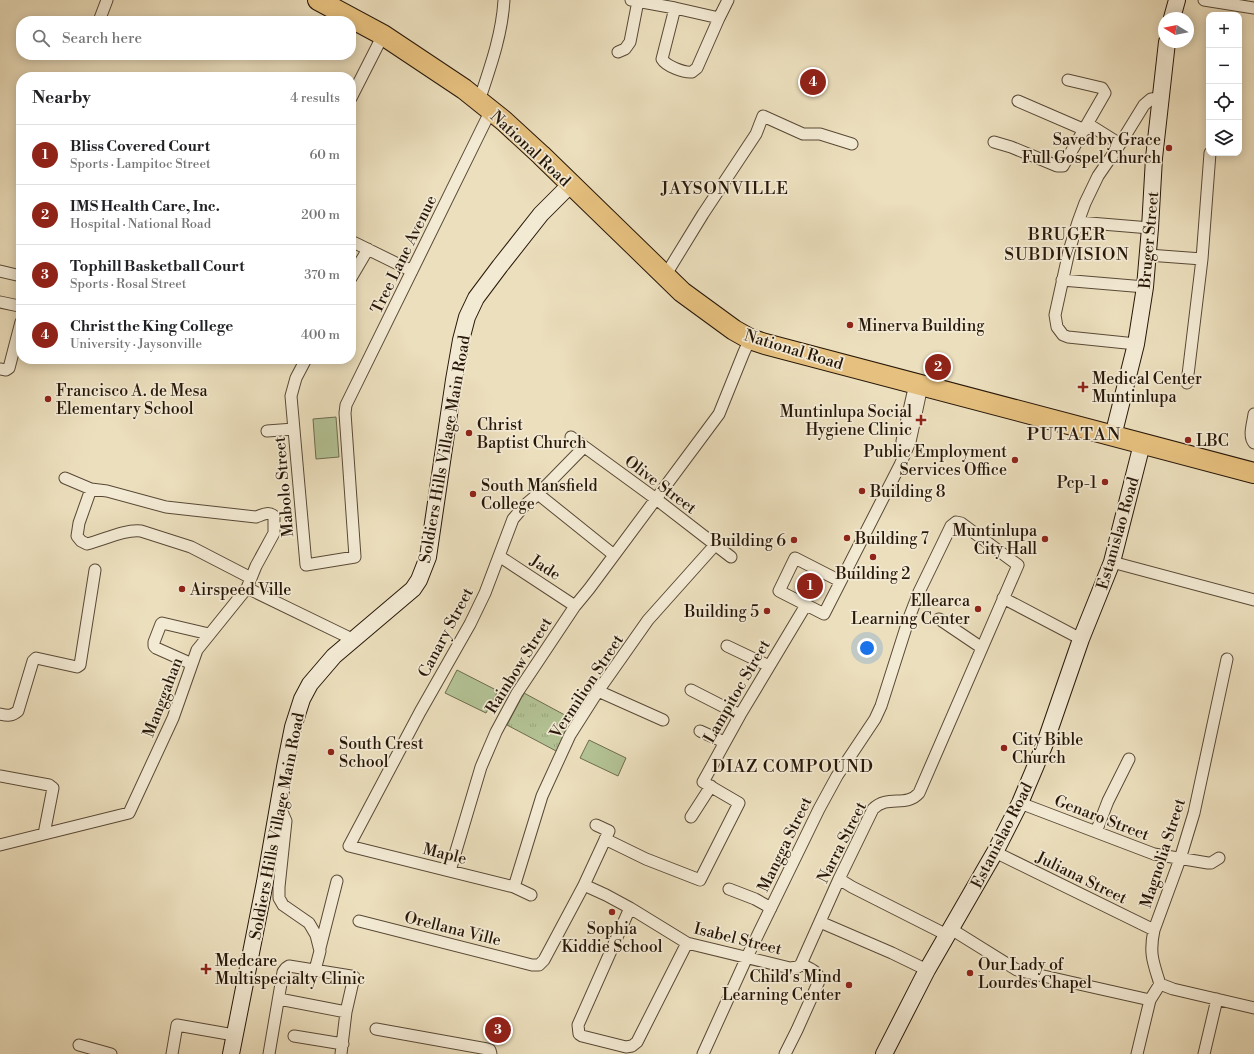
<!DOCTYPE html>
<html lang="en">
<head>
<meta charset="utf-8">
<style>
	:root { --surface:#fff; --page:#f6f6f6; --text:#202124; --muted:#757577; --line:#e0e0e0; --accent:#8f2418 }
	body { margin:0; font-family:"Libre Bodoni",serif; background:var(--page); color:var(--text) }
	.controls { position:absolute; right:12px; top:12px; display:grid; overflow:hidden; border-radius:8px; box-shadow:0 2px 10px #0003 }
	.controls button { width:36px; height:36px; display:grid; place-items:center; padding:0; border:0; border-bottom:1px solid var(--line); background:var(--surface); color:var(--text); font:20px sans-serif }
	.compass { position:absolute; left:1158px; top:12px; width:36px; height:36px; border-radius:50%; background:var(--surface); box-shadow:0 2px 10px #0003; rotate:280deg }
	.you { position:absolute; left:867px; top:648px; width:14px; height:14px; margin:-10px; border:3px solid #fff; border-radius:50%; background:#1a73e8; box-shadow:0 0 0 6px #1a73e833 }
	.badge { display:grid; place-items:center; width:26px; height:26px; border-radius:50%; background:var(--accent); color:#fff; font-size:13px; font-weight:700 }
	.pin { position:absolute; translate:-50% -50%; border:2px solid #fff; box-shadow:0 1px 4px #0006 }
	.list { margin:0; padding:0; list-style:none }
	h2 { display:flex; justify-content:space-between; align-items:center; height:52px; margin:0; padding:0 16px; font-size:17px }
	h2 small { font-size:13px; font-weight:400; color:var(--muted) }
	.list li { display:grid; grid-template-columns:26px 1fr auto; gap:12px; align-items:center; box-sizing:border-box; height:60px; padding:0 16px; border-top:1px solid var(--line) }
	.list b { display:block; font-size:15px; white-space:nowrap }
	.list p { margin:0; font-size:13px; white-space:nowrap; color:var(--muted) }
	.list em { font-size:13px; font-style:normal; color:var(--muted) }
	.icon { flex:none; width:22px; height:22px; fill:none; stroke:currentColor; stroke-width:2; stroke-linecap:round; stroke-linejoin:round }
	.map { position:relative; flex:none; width:1254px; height:1054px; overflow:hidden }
	.search { position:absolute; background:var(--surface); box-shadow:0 2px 10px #0003; left:16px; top:16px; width:340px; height:44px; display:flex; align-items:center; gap:10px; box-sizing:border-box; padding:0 14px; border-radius:16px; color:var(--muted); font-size:15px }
	.panel { position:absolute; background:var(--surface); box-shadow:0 2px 10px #0003; left:16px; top:72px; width:340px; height:292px; border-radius:16px }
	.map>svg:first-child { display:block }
	.park { fill:url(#park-tufts); stroke:#6d6c4e }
	.pitch { fill:#b3c294; stroke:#6d6c4e }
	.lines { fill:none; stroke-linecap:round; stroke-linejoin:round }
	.street-casing { stroke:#584936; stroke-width:13 }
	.secondary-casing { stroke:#271709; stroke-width:18 }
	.highway-casing { stroke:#271709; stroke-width:22 }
	.street { stroke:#f3ead4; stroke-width:11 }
	.secondary { stroke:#f3ead4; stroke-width:16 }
	.highway { stroke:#e6c07e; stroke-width:20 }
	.poi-dot { fill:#8f2418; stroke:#f3ead4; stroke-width:1.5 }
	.labels { text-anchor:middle; stroke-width:3.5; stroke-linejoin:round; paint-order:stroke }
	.poi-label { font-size:16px; fill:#271709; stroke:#f3ead4; text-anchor:start }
	.street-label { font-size:16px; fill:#271709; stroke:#f3ead4 }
	.neighbourhood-label { font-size:17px; letter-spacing:1px; fill:#271709; stroke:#f3ead4 }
	.quarter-label { font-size:18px; letter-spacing:1px; fill:#271709; stroke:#f3ead4 }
</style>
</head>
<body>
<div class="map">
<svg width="1254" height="1054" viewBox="0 0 1254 1054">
	<defs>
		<pattern id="park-tufts" width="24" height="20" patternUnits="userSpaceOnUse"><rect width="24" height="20" fill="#b3c294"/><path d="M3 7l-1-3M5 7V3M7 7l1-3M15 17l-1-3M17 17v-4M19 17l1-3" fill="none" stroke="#9aa67e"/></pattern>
	</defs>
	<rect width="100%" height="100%" fill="#ecdfbd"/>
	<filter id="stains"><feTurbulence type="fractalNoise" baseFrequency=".005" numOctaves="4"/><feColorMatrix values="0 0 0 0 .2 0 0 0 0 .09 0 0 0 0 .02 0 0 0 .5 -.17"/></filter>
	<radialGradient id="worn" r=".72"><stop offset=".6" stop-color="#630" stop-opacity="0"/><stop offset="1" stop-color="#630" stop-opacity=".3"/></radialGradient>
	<path class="park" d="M524 693 574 720 558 752 507 725Z"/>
	<path class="pitch" d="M336 417 339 457 316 459 313 419Z
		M457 670 498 691 486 713 445 693Z
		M589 740 626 758 618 776 580 758Z"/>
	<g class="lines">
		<g class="street-casing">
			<path id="street" d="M631 0 675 8 719 18
				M1204 0 1254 8
				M675 8 662 59C666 66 684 73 692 72L697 68 719 18 728 0
				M99 21 107 0
				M618 52 625 49 630 42 638 1
				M351 98 383 35
				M479 101C490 68 502 35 504 0
				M1018 101 1085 130
				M1088 124 1120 144
				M994 142 1011 147 1057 166H1063L1105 93 1102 88 1068 80
				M1078 222 1150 228
				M351 241 412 271
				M1148 255 1202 259
				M0 271 21 276
				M665 276 703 214 756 134 763 116 803 134H820L852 144
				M351 278 368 249
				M1062 280 1145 287
				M0 302 19 306
				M1136 344 1068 337 1063 335 1057 327 1055 315 1069 251 1078 222 1085 203 1098 176 1120 144 1144 105 1151 99 1160 98
				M306 359 296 378 291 396 306 565 355 557 345 413 346 405 491 110
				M0 369 6 370 9 368 21 322
				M1187 383 1202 259 1210 153
				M1254 414C1253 423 1248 436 1254 443
				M267 431 294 429
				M571 437 656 499 731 557
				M905 454 902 441 915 384
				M91 489 79 523 77 536 81 541 87 544C103 540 125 529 141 531L191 547 251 578
				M538 494 614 555
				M499 556 575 606
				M1112 562 1254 600
				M840 581 795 558 779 591 824 614 900 465 910 442 922 386
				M247 588 352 639
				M1003 598 1081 639
				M939 619 982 648
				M727 646 769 666
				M192 664 156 648 154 646V642L161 624 162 623 209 634
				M691 690 740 715
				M598 691 663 720
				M0 714C8 716 12 716 18 711L33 661 36 658 77 667 80 665 95 570
				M700 731 724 742
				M0 776 49 785 53 788 44 834
				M1020 803 1154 854 1208 863H1211L1219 858
				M279 805 286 821 279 887V898L283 905 309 923 316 935 320 951 315 970
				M691 817 711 786
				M1096 832 1108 801 1129 759
				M605 839 646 859 700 880 739 803 703 782 740 715 806 605
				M0 845 129 813 173 718 197 650 247 588 256 566 274 533V516C268 511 262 515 256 517L166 507 107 491 91 489 65 478
				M995 852 1154 930
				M450 871 481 767 496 732 517 693 575 606 589 589 719 414 744 352 750 339
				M839 879 852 887 947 935
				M584 885 606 895 630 908 687 943 790 968 798 967 801 964
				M514 887 542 796 570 735 598 691 648 620 715 545
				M729 889 755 899 771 908
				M531 895 514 887 349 846 420 712 470 624 485 593 513 519 524 506 538 494 584 447
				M630 908 578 1025 579 1034 582 1036 626 1047 632 1046 637 1042 687 943
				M359 921 532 965H539L544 960 584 885 609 831 596 825
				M820 922 892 953 927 970
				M951 929 1017 970 1150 1000
				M320 948 337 881
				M1160 984 1173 989 1254 1008
				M279 999 346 1012
				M376 1029 487 1049 490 1050 491 1054
				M294 1036 343 1044
				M79 1045 111 1054
				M172 1054 177 1025 234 1035
				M269 1054 283 972 286 968 289 966 351 976 354 977 346 1012 341 1054
				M703 1054 747 957 819 809 837 776 875 719 881 706 909 618 919 592 951 526 956 522 961 523 1018 565 919 793C906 808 888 794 873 809L839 879 801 964
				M785 1054 797 1030 819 981C820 971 808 968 801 964
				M1137 1054 1150 1000 1160 984C1153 962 1149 953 1154 930L1180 859 1194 813 1227 659
				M1204 1054 1217 999"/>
		</g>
		<g class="secondary-casing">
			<path id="secondary" d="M1172 18 1177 0
				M1113 436 1136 344 1145 287 1150 228 1154 158 1167 42
				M231 1054 265 882 285 767 293 727 302 699 310 684 334 656 413 589 419 580 428 557 454 380 461 340 467 317 476 298 500 266 541 214 571 184
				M884 1054 927 970 995 852 1020 803 1044 746 1081 639 1112 562 1142 444"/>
		</g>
		<g class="highway-casing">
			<path id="highway" d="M318 0 383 35 464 89 504 121 541 155 682 292 734 330 750 339 765 344 1254 473"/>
		</g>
		<use href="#street" class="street"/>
		<use href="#secondary" class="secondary"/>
		<use href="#highway" class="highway"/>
	</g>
	<g class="poi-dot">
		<circle cx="1169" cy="148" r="4"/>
		<circle cx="850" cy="325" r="4"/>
		<path d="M1081 381h4v4h4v4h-4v4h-4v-4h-4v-4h4z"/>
		<circle cx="48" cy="399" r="4"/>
		<path d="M919 414h4v4h4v4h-4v4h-4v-4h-4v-4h4z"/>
		<circle cx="469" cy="433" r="4"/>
		<circle cx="1188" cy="440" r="4"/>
		<circle cx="1015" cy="460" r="4"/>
		<circle cx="1105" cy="482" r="4"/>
		<circle cx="862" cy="491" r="4"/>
		<circle cx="473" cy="494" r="4"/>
		<circle cx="847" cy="538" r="4"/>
		<circle cx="1045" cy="539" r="4"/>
		<circle cx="794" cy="540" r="4"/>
		<circle cx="873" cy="557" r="4"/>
		<circle cx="182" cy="589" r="4"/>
		<circle cx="978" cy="609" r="4"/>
		<circle cx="767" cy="611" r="4"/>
		<circle cx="1004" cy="748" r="4"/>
		<circle cx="331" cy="752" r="4"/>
		<circle cx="612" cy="912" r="4"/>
		<path d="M204 963h4v4h4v4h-4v4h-4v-4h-4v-4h4z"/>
		<circle cx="970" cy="973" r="4"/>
		<circle cx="849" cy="985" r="4"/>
	</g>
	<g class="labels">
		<g class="poi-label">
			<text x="1161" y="145" text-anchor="end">Saved by Grace<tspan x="1161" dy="18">Full Gospel Church</tspan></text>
			<text x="858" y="331">Minerva Building</text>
			<text x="1092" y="384">Medical Center<tspan x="1092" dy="18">Muntinlupa</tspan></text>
			<text x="56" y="396">Francisco A. de Mesa<tspan x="56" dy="18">Elementary School</tspan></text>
			<text x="912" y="417" text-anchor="end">Muntinlupa Social<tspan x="912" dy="18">Hygiene Clinic</tspan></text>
			<text x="477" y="430">Christ<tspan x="477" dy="18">Baptist Church</tspan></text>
			<text x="1196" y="446">LBC</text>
			<text x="1007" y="457" text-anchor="end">Public Employment<tspan x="1007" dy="18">Services Office</tspan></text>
			<text x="1097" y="488" text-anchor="end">Pcp-1</text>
			<text x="481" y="491">South Mansfield<tspan x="481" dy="18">College</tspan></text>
			<text x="870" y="497">Building 8</text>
			<text x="1037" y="536" text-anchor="end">Muntinlupa<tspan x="1037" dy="18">City Hall</tspan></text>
			<text x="855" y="544">Building 7</text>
			<text x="786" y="546" text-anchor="end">Building 6</text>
			<text x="873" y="579" text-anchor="middle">Building 2</text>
			<text x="190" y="595">Airspeed Ville</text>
			<text x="970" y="606" text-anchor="end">Ellearca<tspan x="970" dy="18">Learning Center</tspan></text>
			<text x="759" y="617" text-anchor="end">Building 5</text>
			<text x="1012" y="745">City Bible<tspan x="1012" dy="18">Church</tspan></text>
			<text x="339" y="749">South Crest<tspan x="339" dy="18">School</tspan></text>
			<text x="612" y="934" text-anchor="middle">Sophia<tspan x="612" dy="18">Kiddie School</tspan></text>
			<text x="215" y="966">Medcare<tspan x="215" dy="18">Multispecialty Clinic</tspan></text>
			<text x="978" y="970">Our Lady of<tspan x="978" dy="18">Lourdes Chapel</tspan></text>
			<text x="841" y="982" text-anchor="end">Child's Mind<tspan x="841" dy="18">Learning Center</tspan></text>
		</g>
		<g class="street-label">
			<text transform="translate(531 148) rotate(43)" y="6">National Road</text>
			<text transform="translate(1148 240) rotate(-85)" y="6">Bruger Street</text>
			<text transform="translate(403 254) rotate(-64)" y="6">Tree Lane Avenue</text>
			<text transform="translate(794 349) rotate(17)" y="6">National Road</text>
			<text transform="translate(444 449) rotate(-80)" y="6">Soldiers Hills Village Main Road</text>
			<text transform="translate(661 484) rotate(37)" y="6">Olive Street</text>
			<text transform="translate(283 487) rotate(-95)" y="6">Mabolo Street</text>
			<text transform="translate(1117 533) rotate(-74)" y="6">Estanislao Road</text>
			<text transform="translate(546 567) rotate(33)" y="6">Jade</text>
			<text transform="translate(445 632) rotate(-62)" y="6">Canary Street</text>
			<text transform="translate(518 665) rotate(-58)" y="6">Rainbow Street</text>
			<text transform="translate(586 686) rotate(-57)" y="6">Vermilion Street</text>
			<text transform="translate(736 691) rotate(-60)" y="6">Lampitoc Street</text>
			<text transform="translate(162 697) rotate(-69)" y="6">Manggahan</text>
			<text transform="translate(1102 817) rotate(21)" y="6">Genaro Street</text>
			<text transform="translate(276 826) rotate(-79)" y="6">Soldiers Hills Village Main Road</text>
			<text transform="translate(1001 835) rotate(-63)" y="6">Estanislao Road</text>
			<text transform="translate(841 842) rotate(-63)" y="6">Narra Street</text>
			<text transform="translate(784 844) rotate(-64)" y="6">Mangga Street</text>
			<text transform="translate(445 853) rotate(14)" y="6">Maple</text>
			<text transform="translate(1162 853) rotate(-72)" y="6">Magnolia Street</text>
			<text transform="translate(1082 877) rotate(26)" y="6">Juliana Street</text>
			<text transform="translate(453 928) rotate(14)" y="6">Orellana Ville</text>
			<text transform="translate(738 938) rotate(14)" y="6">Isabel Street</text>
		</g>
		<g class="neighbourhood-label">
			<text x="725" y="194">JAYSONVILLE</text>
			<text x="1067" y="240">BRUGER<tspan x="1067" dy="20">SUBDIVISION</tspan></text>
			<text x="793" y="772">DIAZ COMPOUND</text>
		</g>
		<g class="quarter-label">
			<text x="1074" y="440">PUTATAN</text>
		</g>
	</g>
	<rect width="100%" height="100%" filter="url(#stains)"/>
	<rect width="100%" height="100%" fill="url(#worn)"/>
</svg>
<div class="controls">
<button>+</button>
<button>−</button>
<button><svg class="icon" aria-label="locate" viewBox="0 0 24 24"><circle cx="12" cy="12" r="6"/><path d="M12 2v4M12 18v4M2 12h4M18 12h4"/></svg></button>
<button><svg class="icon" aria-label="layers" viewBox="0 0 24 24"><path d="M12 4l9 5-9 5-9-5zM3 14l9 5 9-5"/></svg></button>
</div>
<svg class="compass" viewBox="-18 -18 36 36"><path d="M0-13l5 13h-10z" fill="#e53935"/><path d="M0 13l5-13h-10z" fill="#757577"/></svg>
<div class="you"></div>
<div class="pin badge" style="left:810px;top:586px">1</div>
<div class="pin badge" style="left:938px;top:367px">2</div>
<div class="pin badge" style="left:498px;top:1030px">3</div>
<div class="pin badge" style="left:813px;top:82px">4</div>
<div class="search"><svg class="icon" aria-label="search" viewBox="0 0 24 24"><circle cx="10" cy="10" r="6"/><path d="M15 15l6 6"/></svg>Search here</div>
<section class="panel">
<h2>Nearby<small>4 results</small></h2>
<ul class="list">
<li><span class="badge">1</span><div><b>Bliss Covered Court</b><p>Sports · Lampitoc Street</p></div><em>60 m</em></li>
<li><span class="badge">2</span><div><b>IMS Health Care, Inc.</b><p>Hospital · National Road</p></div><em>200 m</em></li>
<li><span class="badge">3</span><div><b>Tophill Basketball Court</b><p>Sports · Rosal Street</p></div><em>370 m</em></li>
<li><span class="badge">4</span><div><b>Christ the King College</b><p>University · Jaysonville</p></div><em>400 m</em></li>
</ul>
</section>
</div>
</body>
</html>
